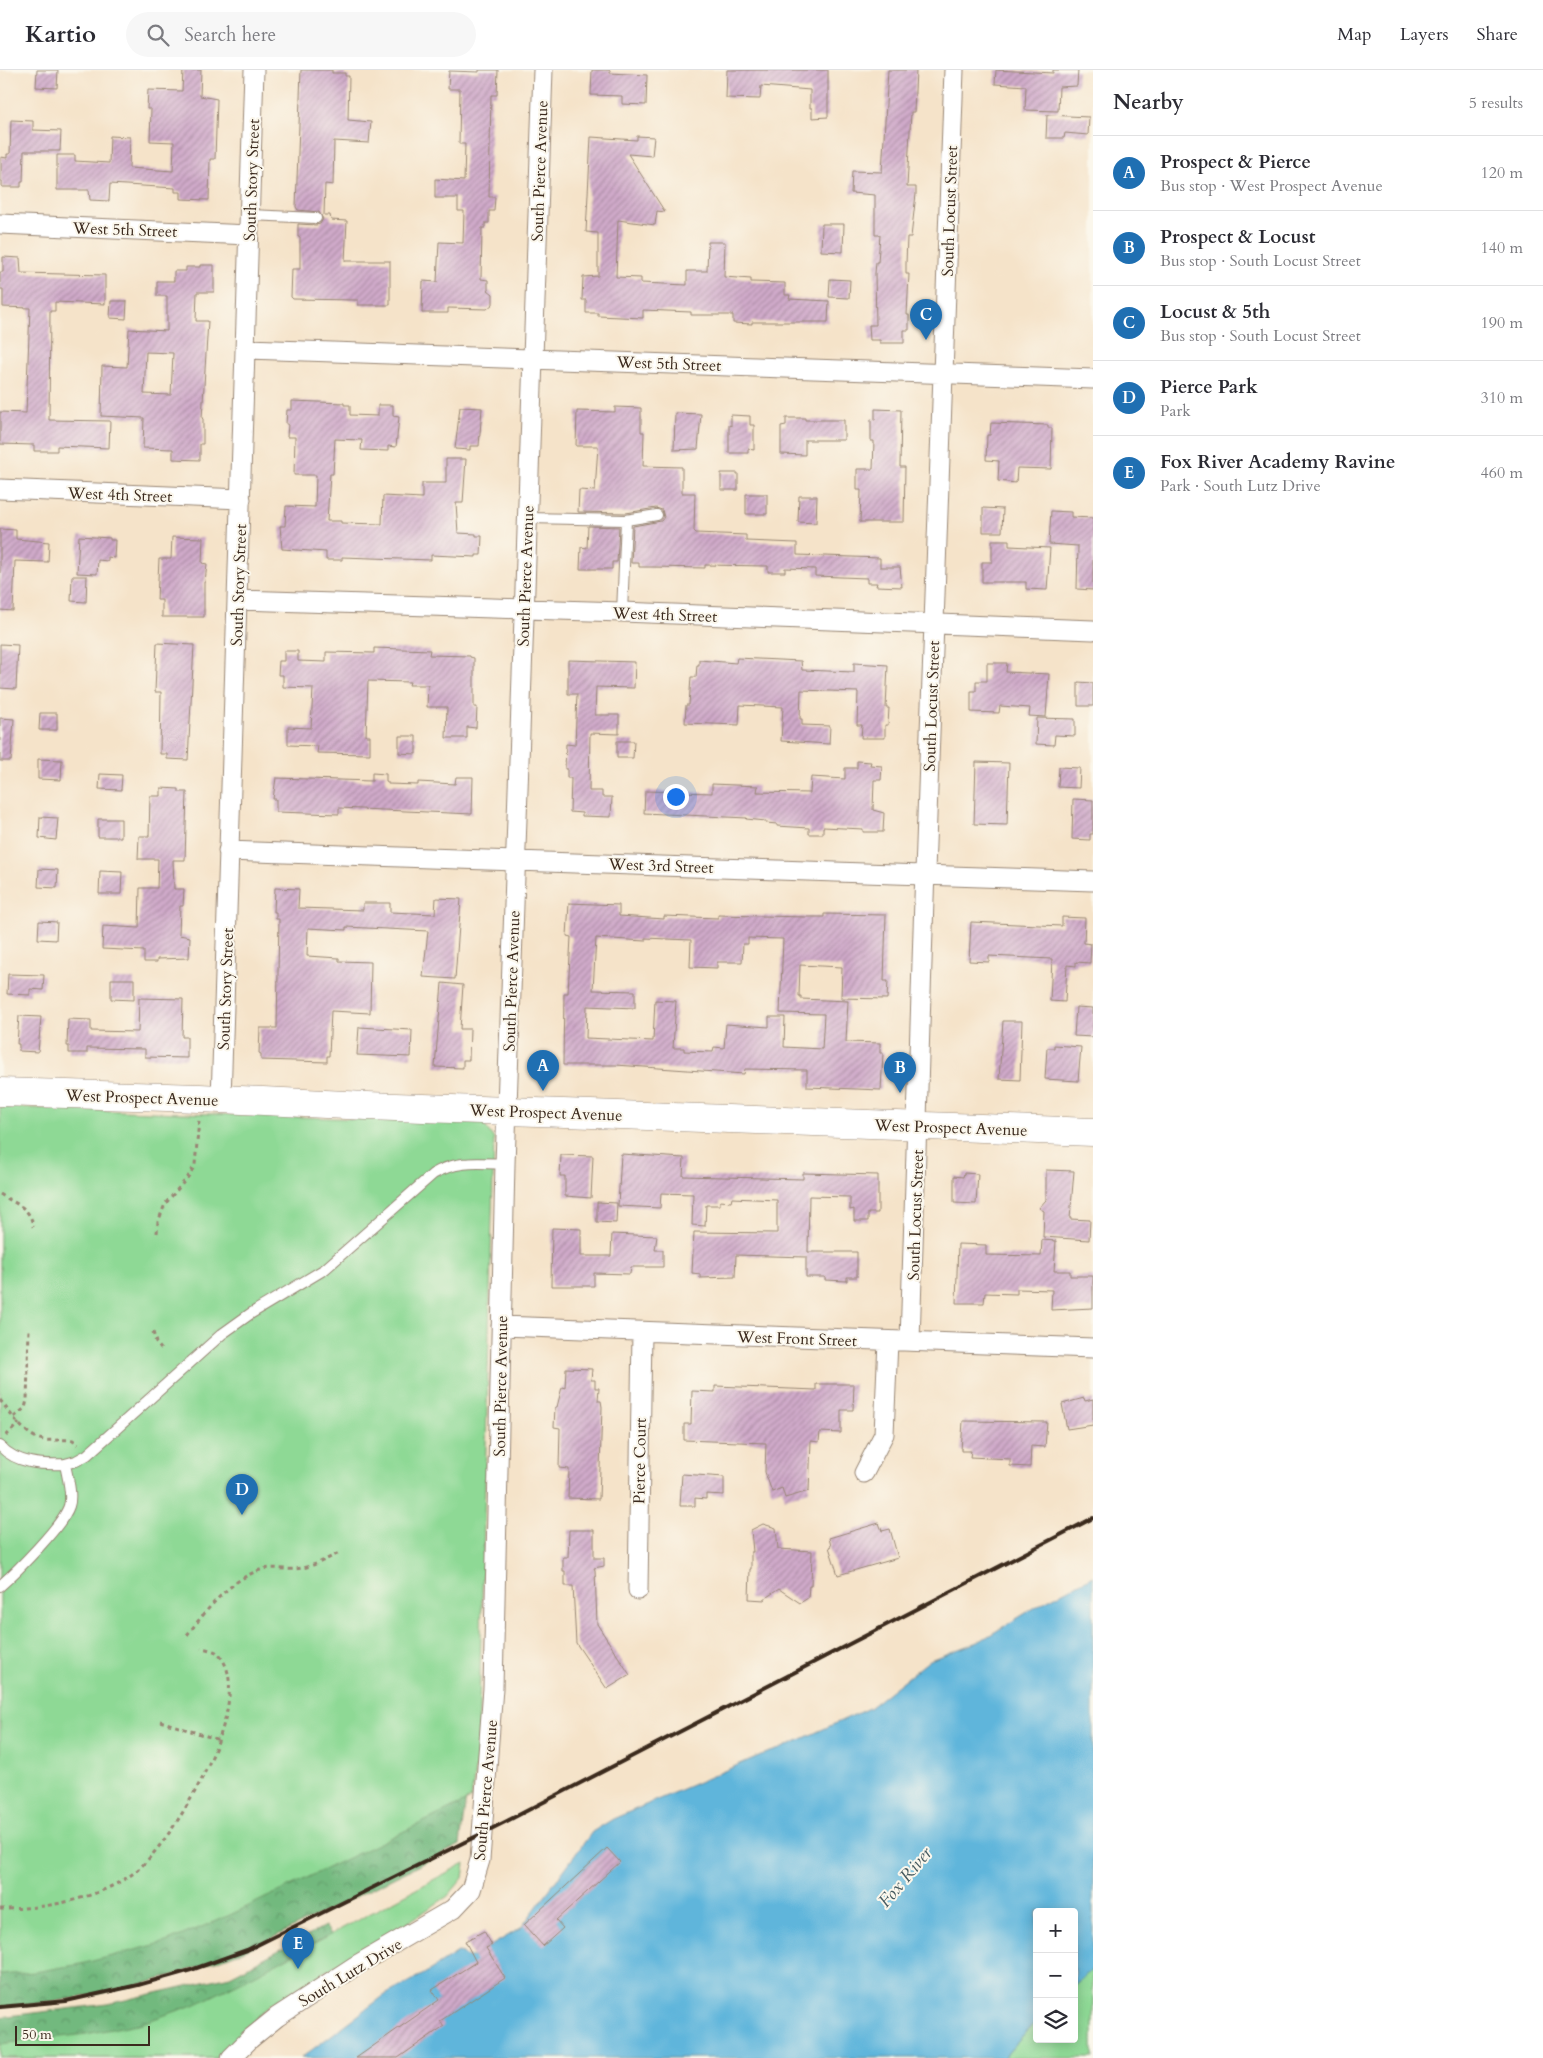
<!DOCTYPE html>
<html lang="en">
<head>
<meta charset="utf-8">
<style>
	:root { --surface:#fff; --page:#f7f7f7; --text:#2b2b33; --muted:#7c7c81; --line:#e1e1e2; --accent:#1f6fb2 }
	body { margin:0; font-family:Cardo,serif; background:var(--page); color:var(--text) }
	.controls { position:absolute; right:15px; bottom:15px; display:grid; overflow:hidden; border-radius:5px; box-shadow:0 2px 12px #0003 }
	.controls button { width:45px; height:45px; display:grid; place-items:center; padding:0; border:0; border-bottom:1px solid var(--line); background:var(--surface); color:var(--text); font:25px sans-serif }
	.scale { position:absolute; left:15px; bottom:12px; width:135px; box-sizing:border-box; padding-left:5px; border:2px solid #3b2a1e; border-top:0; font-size:14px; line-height:18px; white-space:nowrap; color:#3b2a1e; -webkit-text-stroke:4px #fbf7ec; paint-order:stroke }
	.you { position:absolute; left:675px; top:726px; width:18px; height:18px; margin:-12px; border:4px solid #fff; border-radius:50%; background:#1a73e8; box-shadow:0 0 0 8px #1a73e833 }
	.badge { display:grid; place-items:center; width:32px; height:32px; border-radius:50%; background:var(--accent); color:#fff; font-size:16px; font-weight:700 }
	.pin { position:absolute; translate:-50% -41px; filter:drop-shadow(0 1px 2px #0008) }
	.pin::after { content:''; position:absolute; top:26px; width:18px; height:15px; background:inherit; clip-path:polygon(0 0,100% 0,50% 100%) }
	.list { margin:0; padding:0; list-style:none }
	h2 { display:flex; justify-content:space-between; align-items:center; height:65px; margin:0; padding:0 20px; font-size:21px }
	h2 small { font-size:16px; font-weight:400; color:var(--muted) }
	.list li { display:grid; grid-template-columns:32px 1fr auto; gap:15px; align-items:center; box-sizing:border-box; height:75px; padding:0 20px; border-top:1px solid var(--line) }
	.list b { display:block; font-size:19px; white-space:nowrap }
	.list p { margin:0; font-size:16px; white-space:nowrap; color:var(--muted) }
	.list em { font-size:16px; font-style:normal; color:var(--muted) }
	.icon { flex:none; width:28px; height:28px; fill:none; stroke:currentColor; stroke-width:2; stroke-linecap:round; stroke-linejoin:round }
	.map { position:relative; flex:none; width:1093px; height:1988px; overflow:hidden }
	header { display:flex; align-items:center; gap:30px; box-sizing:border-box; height:70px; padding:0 25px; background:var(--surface); border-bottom:1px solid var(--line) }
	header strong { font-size:24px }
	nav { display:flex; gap:28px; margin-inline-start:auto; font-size:18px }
	.search { width:350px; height:45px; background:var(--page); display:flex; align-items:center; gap:12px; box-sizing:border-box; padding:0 18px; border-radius:28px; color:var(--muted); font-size:19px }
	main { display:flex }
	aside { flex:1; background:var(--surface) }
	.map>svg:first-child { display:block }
	.forest { fill:url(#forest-crowns); stroke:#56724e }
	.park { fill:#8ed995; stroke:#64825a }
	.water { fill:#5eb5db; stroke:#4c707c }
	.building { fill:url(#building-hatch); fill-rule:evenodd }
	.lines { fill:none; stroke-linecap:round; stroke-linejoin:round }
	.lane-casing { stroke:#988674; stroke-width:12 }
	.street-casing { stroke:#988674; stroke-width:21 }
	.secondary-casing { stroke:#988674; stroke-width:29 }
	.path { stroke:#988674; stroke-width:3; stroke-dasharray:4 4; stroke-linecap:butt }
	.lane { stroke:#fff; stroke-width:10 }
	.street { stroke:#fff; stroke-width:19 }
	.secondary { stroke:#fff; stroke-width:28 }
	.rail { stroke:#3b2a1e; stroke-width:4 }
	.labels { text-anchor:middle; stroke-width:4; stroke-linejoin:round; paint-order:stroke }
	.street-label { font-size:16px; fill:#3b2a1e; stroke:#fbf7ec }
	.water-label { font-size:18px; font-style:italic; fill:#475b60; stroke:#fbf7ec }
</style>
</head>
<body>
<header>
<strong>Kartio</strong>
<div class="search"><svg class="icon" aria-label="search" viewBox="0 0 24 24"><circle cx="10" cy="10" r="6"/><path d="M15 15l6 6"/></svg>Search here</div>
<nav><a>Map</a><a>Layers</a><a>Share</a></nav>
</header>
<main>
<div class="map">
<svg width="1093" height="1988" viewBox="0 0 1093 1988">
	<defs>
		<pattern id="forest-crowns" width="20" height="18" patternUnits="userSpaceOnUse" patternTransform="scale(1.25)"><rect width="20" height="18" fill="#72b97e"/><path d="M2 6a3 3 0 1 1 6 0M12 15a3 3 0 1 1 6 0" fill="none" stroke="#5f9767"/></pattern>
		<pattern id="building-hatch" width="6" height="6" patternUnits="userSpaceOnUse" patternTransform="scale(1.25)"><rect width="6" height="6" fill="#d0aaca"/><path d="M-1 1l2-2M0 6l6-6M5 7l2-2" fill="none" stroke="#aa8ba3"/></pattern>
	</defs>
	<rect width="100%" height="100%" fill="#fbf7ec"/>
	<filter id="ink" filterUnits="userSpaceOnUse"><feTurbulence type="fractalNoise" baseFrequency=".02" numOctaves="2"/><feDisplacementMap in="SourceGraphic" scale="10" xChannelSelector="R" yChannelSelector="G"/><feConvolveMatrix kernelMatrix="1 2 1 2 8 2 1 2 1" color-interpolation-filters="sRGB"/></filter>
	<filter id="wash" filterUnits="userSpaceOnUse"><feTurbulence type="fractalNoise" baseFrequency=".0096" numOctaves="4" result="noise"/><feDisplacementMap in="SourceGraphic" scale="20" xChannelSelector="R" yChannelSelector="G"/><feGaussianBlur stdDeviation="1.12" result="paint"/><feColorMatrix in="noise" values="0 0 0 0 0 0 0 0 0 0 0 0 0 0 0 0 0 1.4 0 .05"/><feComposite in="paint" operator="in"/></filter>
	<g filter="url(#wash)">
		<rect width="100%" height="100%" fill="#f5e3c9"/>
		<path class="forest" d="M473 1672 460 1775 270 1869C186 1907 92 1931 0 1937V1872Z
			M325 1856 348 1887 272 1933 216 1988H0V1947L108 1934 230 1906Z"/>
		<path class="park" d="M0 1037 483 1053 494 1069 478 1679 471 1729 230 1845 166 1872 81 1894 35 1902 0 1905Z
			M465 1793 463 1808 448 1826 401 1857 272 1933 216 1988H0V1974L86 1964 142 1953 194 1935 245 1910Z
			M1093 1899V1988H1003L1037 1951V1969H1074V1915Z"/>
		<path class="water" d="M1093 1506V1899L1074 1915V1842H1037V1951L1003 1988H301L385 1925 424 1904 458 1882 463 1883 466 1887H472L521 1858 592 1762 613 1749 761 1685 780 1679 869 1638 930 1590 980 1571 1044 1532Z"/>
		<g id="blocks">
			<path class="building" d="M37 0H58L57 18 36 17Z
				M183 0H201L200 26 217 29 215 89H210L209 130 181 129V122H175V118L110 114 109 131 90 130 89 120H57V85H75V91L109 93 110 66 130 67 129 98 173 101 174 72 150 71 151 39H147L148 20 182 21Z
				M301 0H332V3H345V6H349L348 50 371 52 369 73 334 71 333 115 325 114 324 145H330L331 150 347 151 345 191H390V235H358V230L293 229 291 227 292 199H300V167H298V154L316 155 320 154 323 149 319 142 298 140 296 137Z
				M479 0H498L497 25H491L489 127H495L494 141H489V153H485V158H482L481 209 488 210V220L493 224V234L487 239 448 238V243H422L423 211 437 212 439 172 463 173 464 141H458V128H435V109L464 111 465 74H459L460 19H448L449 1 479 2Z
				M592 0H610V3L647 5 646 35 622 34V26L591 25Z
				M727 0H828V47L812 48V38H810V20L761 16 760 29 726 28Z
				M888 0H916L914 42H911L907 117H916V124L911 167H907L906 194V204H909L907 245H909V260H904V273H880V270H870L869 255H876L875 203 876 192H878L880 165H875V125L851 123 852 101 882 102Z
				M996 0 1053 3V0H1078L1077 16 1059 17 1058 41 1025 40 1026 16 995 14Z
				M1047 45 1089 47 1088 65 1065 63 1064 68H1046Z
				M11 50 33 51V60L61 61 60 81H24L23 112H21V117H2V111H1V87L7 88V84H10Z
				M637 66 654 67 652 86 628 84 665 142 657 141 655 155 618 150 616 207 641 208V213L687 215V201H707L708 172H725L724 207 751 209V212L785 213V225H790L789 229 829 231 828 252H752V254L733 253V245H691V242L643 240V248L598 246V243H586V230H582L583 207 598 206V163L586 162 591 67 637 70Z
				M822 154H844L843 182 821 181Z
				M3 187 20 188 21 203 105 205V234L55 232V241H50L49 350 110 351 109 378 57 376V381H34V375L0 374V342L26 343 30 238 3 237V219H0V202H3Z
				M200 195H214V222H197L196 251H208L202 348 203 349V374H200V390L173 389V379L143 378 144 348 101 346 102 296 127 297 129 259 167 261V226H157V211H174V201H186V197H200ZM146 282 173 283 171 325 144 324Z
				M830 209 850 210 849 228 829 227Z
				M111 231H127L126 249 110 248Z
				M292 331 344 333V335H350V345L378 346V335H393V346L399 347 396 377 388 376V381L361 380 362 370 335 369 333 404H330L327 451H341V453L382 454 383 426 422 428V413H446V389H466L463 433H456L458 463 476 464V466H482L481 485H476V487L431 485V490L342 487V490H326V482L282 479 280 456H285L286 436 315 437 316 405H294L295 367H287L288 354H286L287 340H292Z
				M460 337 482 338 479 376H470V380L455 379Z
				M615 337 641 338V362H644L643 396 682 397V423H695L694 461 696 463 746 465V471L797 473V485L880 488V497H900L902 517 876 516 877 513H867V508L815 506V499L785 498V502H768V496L705 495V498L654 497H639V493H631L633 456 661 451 664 447 662 440 656 438 626 443 578 442 579 420 595 421 598 376H576L577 341 615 342Z
				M875 339 901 340 900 397H905L904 452H860L861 420H857V399H873L874 371H871V349L875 350Z
				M675 343 701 344 698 379 674 380Z
				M731 345 750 346V355H754V380L748 379V383H729V355L731 356Z
				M786 348H805V350H844V370H805V385L781 384V356L786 355Z
				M991 353 1048 355V358H1052L1051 399 1017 398 1016 413 998 411 999 391 986 390 987 365H990Z
				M721 403H738V420H721Z
				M746 424H767V444H746Z
				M799 426H817L816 453 798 452Z
				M983 438 1003 439 1002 462H983Z
				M1051 441 1071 442V447L1093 448V520L1077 519 1078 476 1049 474Z
				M588 456 619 457 617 492H612V499H580L581 477 587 478Z
				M0 459 16 460V469L49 472 48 492 15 491 13 541 0 540Z
				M79 466 110 468V470H115L114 488 108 487V491L98 490 97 504 77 503Z
				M172 467 203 468 202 493 207 494 205 512H204V547H162V530H157L159 489H171Z
				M992 470H1009V476L1050 478 1047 520 1026 519V512H982V492H992Z
				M72 506H87L86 532 71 531Z
				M157 573 194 575 188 690 167 689V684H160L161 622H155Z
				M0 574 18 575 16 619 0 618Z
				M374 578 430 580 429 585 470 586V587L474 588V637H477L476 658 467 657V668H446L447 637H427L428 615H409L410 612 368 611 366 666H370V684L317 683 318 676 288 675V657L311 658 313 618 283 617V605H278L279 591H284V581H298V591L326 592V582L374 583Z
				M737 588 801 591 802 600 854 602V593L888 595 886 638H889L888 655H885V668H861L862 655H857L858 622 801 620 800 649H802V655L830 656 829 674 781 671 783 637 740 635 739 655 685 653 686 635H689L691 607H696L697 595H699V590L736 593Z
				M568 590 635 592 634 618 596 617 595 645H619V664L590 663 589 721H602V727H612L611 747 582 746V743L570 742 571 708H567V699H565L566 674 575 675 577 624H568Z
				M987 593H1007L1006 602 1049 604 1046 647 1029 646 1030 638 1000 636 999 643 971 642V621H976V611H987Z
				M1078 612 1093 613V636H1078Z
				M40 643H57V660H39Z
				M0 648 14 649 11 691H0Z
				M1037 648 1075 649V666L1055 665 1054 675 1036 674Z
				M399 666H416V684L399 683Z
				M617 671H634L633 688H617Z
				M38 689 62 690 61 710 38 709Z
				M857 691 871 692 870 695 882 696 881 710H874L873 740 884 743 883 762H863V759L823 757V764H809V758L777 756V754L766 753V751L746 749 747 748 644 743 645 721 712 723V714L758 716 757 722 810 723 811 707 845 709V698H857Z
				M976 692 1009 693 1007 755 974 754Z
				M1059 697 1080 698 1079 718 1058 717Z
				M372 703 386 704V711L388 712V714L418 715V712L455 714 456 707H473L472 744 339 738V744L276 742V729H273L276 708 372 711Z
				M100 704 122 705 121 720 99 719Z
				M161 718 179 719V722H187L185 790H173L174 819H184L183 836H180L179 865 190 867 189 888 157 889V892H144V881L102 879 103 856 139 858 140 818H157L158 789H138L139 766H149L150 726H161Z
				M1073 729 1093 730V764H1090V770L1072 769Z
				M40 747 58 748 56 770 39 768Z
				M98 749H121V767H98Z
				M39 799 58 800 57 818 38 817Z
				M100 801 122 802 121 824H99Z
				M275 818 299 819 298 838 363 840V833H390V842L435 844 436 828 461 829 455 909 423 907 428 861 346 857V860L308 858 307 886 339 888V891L371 892 370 943 331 941 329 986H327V992L261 990V984L259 983 260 958H277L279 849H276V842H274Z
				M569 833 619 835V846L664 849V846L718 848V845L807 847H824V844L886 845 884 911H888L887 929 841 928 842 897 800 895 799 926H801V929L848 931 846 972 880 973V983H883L881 1020 807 1017V1000L745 999 744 1004 616 995H563L564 923H568L571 867 567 866ZM596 868 645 871V868L691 870 690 897 717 898V892H742L743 874H748V868L783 869 780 943 824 944 822 979 784 977 785 947H769V957L726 954 724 978 714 977 713 982 684 981V978H673L676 931 655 930 653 971 586 968 587 936 635 938V921L593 920Z
				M1062 847 1085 848 1084 873 1091 874 1090 893 1076 892V896L1067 895 1065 932 1050 931 1052 889 989 886V892L969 891 971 852 1062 856Z
				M39 851 57 852 56 870 38 869Z
				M8 904 44 905 43 920 30 919V925L7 924Z
				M111 909H134V930L111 929Z
				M442 913 463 915 460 959H470L469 990H463V998L435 997Z
				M139 928 183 929 182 967H187V988L145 987V979L87 978V983H69V976H67L68 949 91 950V961L138 962Z
				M1076 937 1093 938V967L1074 966Z
				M19 946 41 947 38 982 19 981V974H17Z
				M1003 951H1022L1020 1010 999 1009Z
				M359 957 412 960 411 987 357 985Z
				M1054 975 1081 977 1078 1011 1045 1009 1047 978H1054Z
				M621 1084 684 1088 683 1106 803 1109V1103L878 1105V1143H868V1151H854V1139L850 1140V1127L809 1126 808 1182H857V1207H847V1211L825 1210V1207H806V1187L736 1185 735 1207 700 1208V1204L692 1203 694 1162 777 1163V1130L732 1128 731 1132 720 1131V1135H706L705 1156 692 1155 693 1124 661 1123 660 1138 618 1136Z
				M561 1085 593 1086 591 1128 565 1126V1106H560Z
				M1046 1100 1074 1101 1070 1149 1090 1150 1089 1170 1043 1167 1044 1141 1039 1138 1046 1130Z
				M964 1103 978 1104 976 1134 954 1133V1106L963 1107Z
				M597 1132 617 1133 616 1153 597 1152Z
				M552 1158 581 1159V1186H611L612 1164 657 1166 655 1180H663V1197H631L630 1204 594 1203V1216H551Z
				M1042 1170 1056 1171 1054 1201H1070V1206H1093V1238L1051 1240 1052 1220 1017 1219V1224L985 1223 984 1233H956L958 1174 986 1175V1185L1041 1186Z
				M566 1298 592 1299 591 1310H595V1318H599L598 1331H601L602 1337 599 1429 568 1428 569 1399 559 1398 560 1358 554 1357 555 1337H557L562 1317 565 1318Z
				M816 1314H854L853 1340H841V1363L820 1362 819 1372 811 1371 809 1421 785 1428 782 1418 772 1422 765 1402 766 1373 684 1370V1354H691L692 1321 715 1322V1316L816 1320Z
				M1084 1328 1085 1331 1093 1329V1355L1067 1359 1062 1334Z
				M963 1351 1047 1352 1045 1377 1031 1376 1030 1397 1010 1396V1389L970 1387 971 1381H961Z
				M682 1404 724 1407V1425L706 1424V1429L695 1428V1436H680Z
				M879 1453 882 1461 890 1459 898 1488 838 1505 829 1477 831 1476 829 1468Z
				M763 1454 776 1458 778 1479 812 1481 811 1516H809L808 1528 800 1533 779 1519 767 1527 765 1530 749 1529 750 1499H751V1482H753L751 1460Z
				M569 1460H594V1488H604V1496L594 1498 595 1500 597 1554 630 1605 607 1619 576 1573 573 1516H565V1501H563V1487H568Z
				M607 1778 620 1792 556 1850 563 1858 543 1876 524 1855Z
				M484 1861 492 1875 486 1878 505 1908 440 1951 444 1956 398 1988H356L439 1930 432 1920 476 1892 465 1871Z"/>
		</g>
	</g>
	<g filter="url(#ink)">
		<use href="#blocks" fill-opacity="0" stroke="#988674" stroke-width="1"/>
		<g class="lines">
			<g class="lane-casing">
				<path id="lane" d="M250 145 316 148
					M527 448 626 450 622 542
					M626 450 657 445
					M0 1376C17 1394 42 1395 65 1394 67 1406 73 1424 69 1436 63 1455 16 1502 0 1516
					M65 1394 76 1391 87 1385 222 1264 250 1244 325 1199 433 1104C457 1090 478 1093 505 1094"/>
			</g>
			<g class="street-casing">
				<path id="street" d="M0 154 249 165
					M245 279 1093 309
					M0 419 241 429
					M238 530 622 542 1093 560
					M228 781 1093 811
					M221 1029 254 0
					M501 1256 1093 1278
					M910 1271 924 829 954 0
					M864 1403 884 1364 888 1271
					M638 1520 642 1262
					M231 1988 250 1969 277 1947 355 1896 453 1839 471 1820 480 1790 493 1618 505 1094 543 0"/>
			</g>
			<g class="secondary-casing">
				<path id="secondary" d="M0 1022 200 1028 367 1036 1093 1062"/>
			</g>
			<path class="path" d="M0 1124C15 1134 31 1137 33 1157
				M157 1163 158 1152 165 1134 188 1107 195 1095 199 1050
				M153 1262 156 1273 161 1279
				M0 1330C11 1344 25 1367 44 1370 54 1371 63 1369 73 1370L78 1375
				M14 1347 25 1338 27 1330 29 1259
				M6 1366 19 1353
				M187 1565C207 1540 228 1511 260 1500 271 1496 283 1500 295 1499 311 1498 327 1489 341 1482
				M160 1651 219 1670
				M0 1839C44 1839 94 1830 131 1805 171 1778 264 1623 216 1582 212 1580 206 1579 201 1578"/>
			<use href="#lane" class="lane"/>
			<use href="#street" class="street"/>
			<use href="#secondary" class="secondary"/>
			<path class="rail" d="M0 1937 66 1931 138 1915 191 1900 247 1880 507 1751 1093 1448"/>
		</g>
	</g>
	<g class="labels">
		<g class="street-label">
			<text transform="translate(539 101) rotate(-88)" y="6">South Pierce Avenue</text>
			<text transform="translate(251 110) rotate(-88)" y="6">South Story Street</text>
			<text transform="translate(949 141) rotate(-88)" y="6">South Locust Street</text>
			<text transform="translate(125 159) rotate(2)" y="6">West 5th Street</text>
			<text transform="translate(669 293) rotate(2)" y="6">West 5th Street</text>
			<text transform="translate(120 424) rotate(2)" y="6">West 4th Street</text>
			<text transform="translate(525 506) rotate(-88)" y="6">South Pierce Avenue</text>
			<text transform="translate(238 515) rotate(-88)" y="6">South Story Street</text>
			<text transform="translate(665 544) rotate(2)" y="6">West 4th Street</text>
			<text transform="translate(931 636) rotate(-88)" y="6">South Locust Street</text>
			<text transform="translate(661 795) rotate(2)" y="6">West 3rd Street</text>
			<text transform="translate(511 911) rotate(-88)" y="6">South Pierce Avenue</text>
			<text transform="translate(225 919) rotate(-88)" y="6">South Story Street</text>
			<text transform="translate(142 1027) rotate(2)" y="6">West Prospect Avenue</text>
			<text transform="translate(546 1042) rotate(2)" y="6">West Prospect Avenue</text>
			<text transform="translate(951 1057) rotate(2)" y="6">West Prospect Avenue</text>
			<text transform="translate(915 1145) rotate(-88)" y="6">South Locust Street</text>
			<text transform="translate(797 1268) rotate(2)" y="6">West Front Street</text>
			<text transform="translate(500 1316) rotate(-89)" y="6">South Pierce Avenue</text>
			<text transform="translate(639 1391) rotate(-89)" y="6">Pierce Court</text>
			<text transform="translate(485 1720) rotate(-85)" y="6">South Pierce Avenue</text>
			<text transform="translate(350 1902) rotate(-31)" y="6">South Lutz Drive</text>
		</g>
		<g class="water-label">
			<text transform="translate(905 1807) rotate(-50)" y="6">Fox River</text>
		</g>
	</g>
</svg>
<div class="controls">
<button>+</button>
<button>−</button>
<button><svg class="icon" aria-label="layers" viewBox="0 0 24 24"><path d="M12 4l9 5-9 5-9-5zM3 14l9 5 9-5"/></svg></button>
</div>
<div class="scale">50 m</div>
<div class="you"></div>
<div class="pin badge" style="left:543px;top:1021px">A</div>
<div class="pin badge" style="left:900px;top:1023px">B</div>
<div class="pin badge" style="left:926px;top:270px">C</div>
<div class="pin badge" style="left:242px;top:1445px">D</div>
<div class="pin badge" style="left:298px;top:1899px">E</div>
</div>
<aside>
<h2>Nearby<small>5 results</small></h2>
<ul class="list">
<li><span class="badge">A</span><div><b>Prospect &amp; Pierce</b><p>Bus stop · West Prospect Avenue</p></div><em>120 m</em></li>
<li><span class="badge">B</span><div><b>Prospect &amp; Locust</b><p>Bus stop · South Locust Street</p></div><em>140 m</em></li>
<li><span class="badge">C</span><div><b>Locust &amp; 5th</b><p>Bus stop · South Locust Street</p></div><em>190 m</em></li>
<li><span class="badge">D</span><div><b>Pierce Park</b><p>Park</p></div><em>310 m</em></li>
<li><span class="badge">E</span><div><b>Fox River Academy Ravine</b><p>Park · South Lutz Drive</p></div><em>460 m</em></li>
</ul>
</aside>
</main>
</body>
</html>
